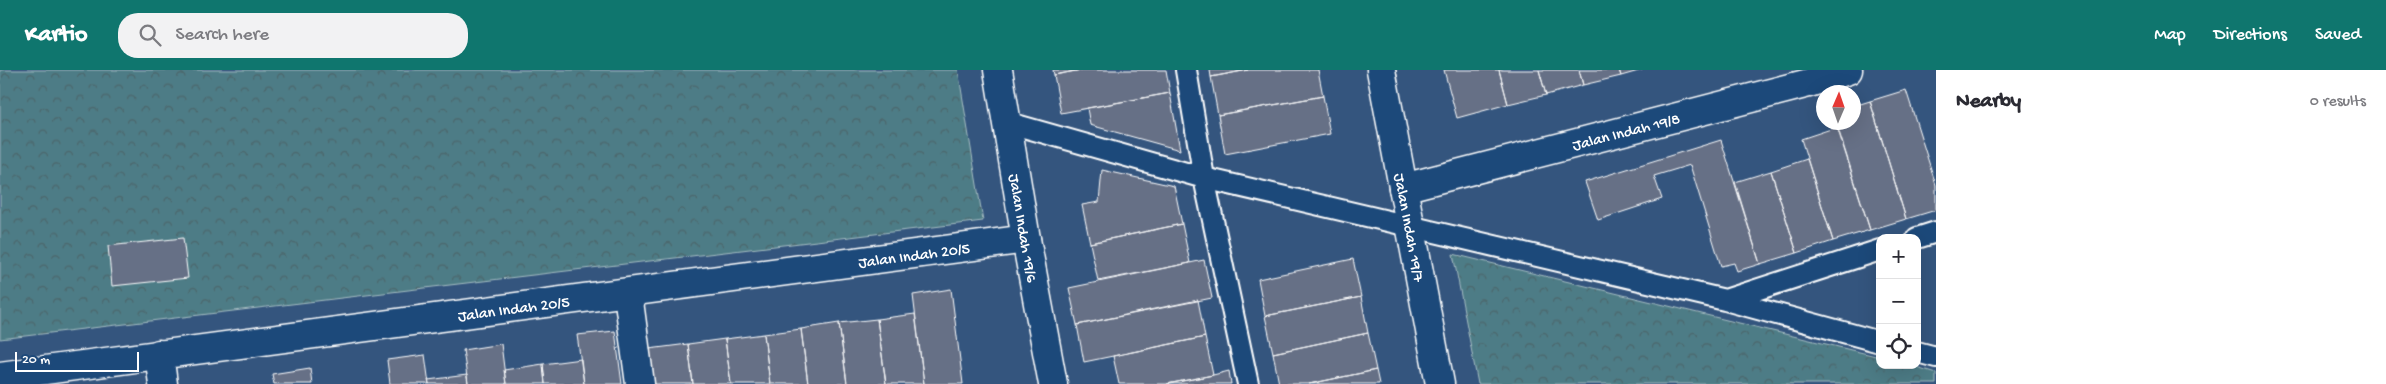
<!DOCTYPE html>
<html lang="en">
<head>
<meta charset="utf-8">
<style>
	:root { --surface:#fff; --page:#f2f2f3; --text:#2b2b33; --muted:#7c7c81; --line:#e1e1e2; --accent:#0f766e }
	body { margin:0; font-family:"Gochi Hand",sans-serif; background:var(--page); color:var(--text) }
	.controls { position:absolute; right:15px; bottom:15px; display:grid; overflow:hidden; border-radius:10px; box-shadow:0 5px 20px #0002 }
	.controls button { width:45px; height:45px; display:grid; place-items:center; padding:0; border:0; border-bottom:1px solid var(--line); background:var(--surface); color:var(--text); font:25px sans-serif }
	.compass { position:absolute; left:1816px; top:15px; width:45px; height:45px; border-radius:50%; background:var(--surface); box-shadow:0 5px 20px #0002; rotate:2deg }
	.scale { position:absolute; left:15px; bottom:12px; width:124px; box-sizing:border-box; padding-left:5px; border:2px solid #fff; border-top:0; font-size:14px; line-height:18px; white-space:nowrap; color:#fff; -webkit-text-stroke:4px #1f4a7a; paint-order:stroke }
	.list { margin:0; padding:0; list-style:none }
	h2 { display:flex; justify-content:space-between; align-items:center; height:65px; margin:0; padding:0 20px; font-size:21px }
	h2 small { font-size:16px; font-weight:400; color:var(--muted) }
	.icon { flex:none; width:28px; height:28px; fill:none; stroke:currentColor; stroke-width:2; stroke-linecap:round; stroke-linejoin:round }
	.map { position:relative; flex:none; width:1936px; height:314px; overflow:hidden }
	header { display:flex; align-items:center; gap:30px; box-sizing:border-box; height:70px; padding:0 25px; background:var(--accent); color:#fff }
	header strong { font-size:24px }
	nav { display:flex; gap:28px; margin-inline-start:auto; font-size:18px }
	.search { width:350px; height:45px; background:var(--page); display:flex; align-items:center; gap:12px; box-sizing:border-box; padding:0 18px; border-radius:20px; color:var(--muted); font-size:19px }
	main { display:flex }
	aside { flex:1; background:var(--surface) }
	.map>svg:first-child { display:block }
	.park { fill:url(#park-crowns); stroke:#a6bec2 }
	.building { fill:#667086; stroke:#fff }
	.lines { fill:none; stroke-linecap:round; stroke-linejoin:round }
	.lane-casing { stroke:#fff; stroke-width:24 }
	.street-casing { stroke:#fff; stroke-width:31 }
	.secondary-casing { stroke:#fff; stroke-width:31 }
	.lane { stroke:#1f4a7a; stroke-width:20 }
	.street { stroke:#1f4a7a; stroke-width:28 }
	.secondary { stroke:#1f4a7a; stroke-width:28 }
	.labels { text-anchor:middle; stroke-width:5; stroke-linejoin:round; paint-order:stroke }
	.street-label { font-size:16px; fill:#fff; stroke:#1f4a7a }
</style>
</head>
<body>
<header>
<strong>Kartio</strong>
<div class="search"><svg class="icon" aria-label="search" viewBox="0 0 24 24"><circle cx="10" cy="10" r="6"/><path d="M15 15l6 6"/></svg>Search here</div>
<nav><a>Map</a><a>Directions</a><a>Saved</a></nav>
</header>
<main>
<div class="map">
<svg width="1936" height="314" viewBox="0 0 1936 314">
	<defs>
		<pattern id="park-crowns" width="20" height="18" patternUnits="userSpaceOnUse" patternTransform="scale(1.25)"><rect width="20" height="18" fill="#4d7c86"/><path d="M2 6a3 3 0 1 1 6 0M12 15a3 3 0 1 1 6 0" fill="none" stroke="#4c6469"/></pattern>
	</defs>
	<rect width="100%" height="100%" fill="#34557e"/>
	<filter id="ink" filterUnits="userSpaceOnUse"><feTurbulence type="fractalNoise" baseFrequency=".02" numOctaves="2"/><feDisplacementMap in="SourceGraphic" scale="10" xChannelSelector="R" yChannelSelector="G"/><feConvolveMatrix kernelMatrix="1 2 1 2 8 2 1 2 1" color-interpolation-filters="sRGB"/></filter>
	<g filter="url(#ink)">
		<path class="park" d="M0 0H958L983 151 0 269Z
			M1453 184 1880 287V295H1910L1936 303V314H1478Z"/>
		<path class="building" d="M1053 0H1081L1054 5Z
			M1081 0H1166L1170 23 1061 43 1054 5Z
			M1210 0H1248L1211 7Z
			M1248 0H1318L1323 26 1218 45 1211 7Z
			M1444 0H1499L1508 34 1457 48Z
			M1499 0H1539L1546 25 1508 34Z
			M1539 0H1579L1583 15 1546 25Z
			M1579 0H1619L1621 6 1583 15Z
			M1619 0H1642L1621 6Z
			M1906 20 1936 115V140L1906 149 1870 31Z
			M1170 23 1180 80 1090 55 1087 38Z
			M1323 26 1330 64 1225 84 1218 45Z
			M1870 31 1906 149 1870 160 1836 52H1854V36Z
			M1837 57 1870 160 1833 171 1801 69Z
			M1721 70 1760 194 1737 201 1734 193 1721 196 1690 95 1654 106 1662 129 1598 150 1585 112Z
			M1807 89 1833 171 1797 183 1771 101Z
			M1102 100 1174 116 1182 154 1090 173 1082 135 1099 132Z
			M1771 101 1797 183 1760 194 1735 112Z
			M1182 154 1190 193 1098 211 1090 173Z
			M183 168 188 208 112 216 108 176Z
			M1353 189 1361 227 1265 246 1258 209Z
			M1204 190 1212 228 1077 255 1069 218Z
			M951 219 963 314H924L913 225Z
			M1361 227 1368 263 1273 283 1265 246Z
			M1198 230 1205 267 1084 292 1077 255Z
			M915 244 924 314H886L877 249Z
			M877 249 886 314H847L839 253Z
			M839 253 847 314H808L801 259Z
			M801 259 808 314H770L764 264Z
			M615 261 622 314H584L577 265Z
			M1368 263 1376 300 1309 314H1279L1273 283Z
			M764 264 770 314H731L725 269Z
			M1205 267 1213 305 1167 314H1119L1113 286Z
			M725 269 731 314H693L688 274Z
			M501 274 506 314H468L463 280Z
			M688 274 693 314H654L649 279Z
			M425 285 429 314H390L387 290Z
			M581 289 584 314H545L543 294Z
			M543 294 545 314H506L504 300Z
			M310 298 312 314H274L272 304Z
			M1376 300 1379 314H1309Z
			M1229 301 1231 314H1167L1213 305Z
			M467 305 468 314H429L428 310Z"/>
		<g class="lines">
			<g class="lane-casing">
				<path id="lane" d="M1186 0 1204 108 1248 314
					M1006 52 1204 108 1725 230 1880 272
					M1917 168 1936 162
					M1725 230 1880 180
					M1917 282 1936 287"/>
			</g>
			<g class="street-casing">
				<g id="street">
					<path id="s1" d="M998 0 1026 169 1053 314"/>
					<path id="s2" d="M1403 118 1809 13 1848 0"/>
					<path d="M628 224 640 314"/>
					<path d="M159 284 163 314"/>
					<path id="s3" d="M0 306 1026 169"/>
				</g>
			</g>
			<g class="secondary-casing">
				<g id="secondary">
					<path id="s4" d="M1381 0 1440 314"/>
				</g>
			</g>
			<use href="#lane" class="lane"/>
			<use href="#street" class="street"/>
			<use href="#secondary" class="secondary"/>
		</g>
	</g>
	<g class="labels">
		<g class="street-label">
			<text dy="6" stroke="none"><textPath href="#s2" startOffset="230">Jalan Indah 19/8</textPath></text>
			<text dy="6" stroke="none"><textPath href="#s1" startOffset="160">Jalan Indah 19/6</textPath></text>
			<text dy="6" stroke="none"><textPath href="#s4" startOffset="160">Jalan Indah 19/7</textPath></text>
			<text dy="6" stroke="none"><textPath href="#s3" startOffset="922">Jalan Indah 20/5</textPath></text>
			<text dy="6" stroke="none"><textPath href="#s3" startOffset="518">Jalan Indah 20/5</textPath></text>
		</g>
	</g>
</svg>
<div class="controls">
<button>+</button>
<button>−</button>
<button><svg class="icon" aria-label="locate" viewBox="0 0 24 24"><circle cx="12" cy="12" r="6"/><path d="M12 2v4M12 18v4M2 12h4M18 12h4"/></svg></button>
</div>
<svg class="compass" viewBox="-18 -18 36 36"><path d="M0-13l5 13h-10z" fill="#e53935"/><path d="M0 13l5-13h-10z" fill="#7c7c81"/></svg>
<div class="scale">20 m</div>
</div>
<aside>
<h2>Nearby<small>0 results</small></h2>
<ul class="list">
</ul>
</aside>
</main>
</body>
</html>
